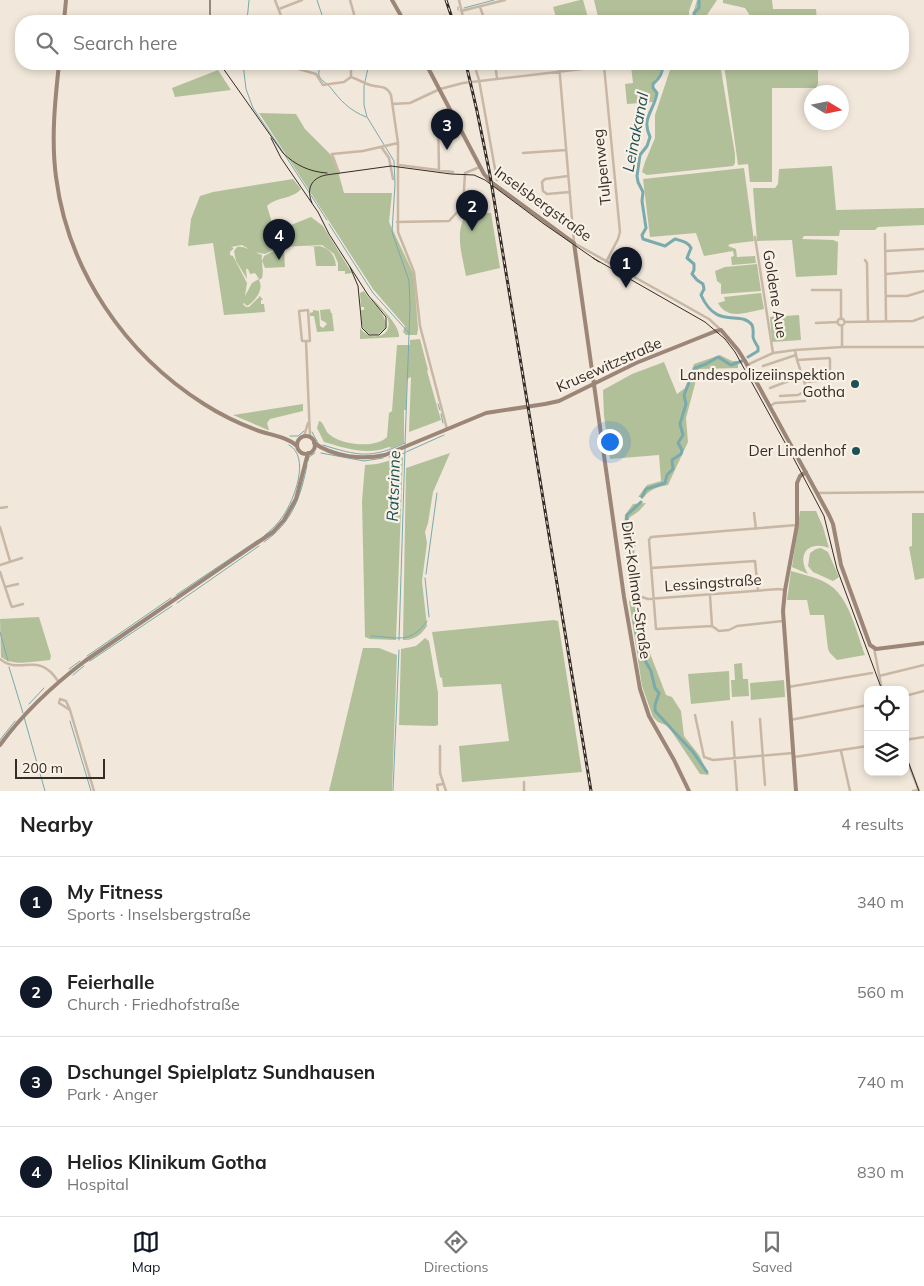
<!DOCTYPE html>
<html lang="en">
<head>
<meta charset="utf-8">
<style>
	:root { --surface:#fff; --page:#f6f6f6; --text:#222; --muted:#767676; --line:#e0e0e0; --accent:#111827 }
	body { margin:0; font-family:Mulish,sans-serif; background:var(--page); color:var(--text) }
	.controls { position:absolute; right:15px; bottom:15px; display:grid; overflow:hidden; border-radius:10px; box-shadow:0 2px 8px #0003 }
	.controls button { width:45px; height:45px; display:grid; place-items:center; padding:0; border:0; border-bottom:1px solid var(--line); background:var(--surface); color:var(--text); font:25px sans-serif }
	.compass { position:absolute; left:804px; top:85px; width:45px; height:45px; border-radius:50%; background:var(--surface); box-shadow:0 2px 8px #0003; rotate:100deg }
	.scale { position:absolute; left:15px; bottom:12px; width:90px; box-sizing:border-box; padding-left:5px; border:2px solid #352c27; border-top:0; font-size:14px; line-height:18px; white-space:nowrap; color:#352c27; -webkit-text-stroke:4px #f9f1e6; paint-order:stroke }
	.you { position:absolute; left:609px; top:441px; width:18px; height:18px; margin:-12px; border:4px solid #fff; border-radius:50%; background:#1a73e8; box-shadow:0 0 0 8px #1a73e833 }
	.badge { display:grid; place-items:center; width:32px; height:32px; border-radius:50%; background:var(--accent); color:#fff; font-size:16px; font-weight:700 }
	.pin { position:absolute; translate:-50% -41px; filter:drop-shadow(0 1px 2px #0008) }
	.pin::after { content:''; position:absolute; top:26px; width:18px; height:15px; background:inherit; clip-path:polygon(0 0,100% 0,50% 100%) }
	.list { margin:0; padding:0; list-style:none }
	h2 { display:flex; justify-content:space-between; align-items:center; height:65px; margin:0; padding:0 20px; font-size:21px }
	h2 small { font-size:16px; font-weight:400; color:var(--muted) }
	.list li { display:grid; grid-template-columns:32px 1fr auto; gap:15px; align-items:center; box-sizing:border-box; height:90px; padding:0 20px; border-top:1px solid var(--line) }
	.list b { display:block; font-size:19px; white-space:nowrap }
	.list p { margin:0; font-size:16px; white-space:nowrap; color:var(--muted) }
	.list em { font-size:16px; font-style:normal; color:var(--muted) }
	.icon { flex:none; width:28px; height:28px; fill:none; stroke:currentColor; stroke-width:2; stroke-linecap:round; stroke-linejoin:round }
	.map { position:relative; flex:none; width:924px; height:791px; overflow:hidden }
	.search { position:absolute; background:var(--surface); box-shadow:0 2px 8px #0003; left:15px; right:15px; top:15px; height:55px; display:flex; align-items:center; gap:12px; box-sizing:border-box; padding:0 18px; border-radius:20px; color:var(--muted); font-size:19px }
	.sheet { height:425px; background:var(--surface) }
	nav { display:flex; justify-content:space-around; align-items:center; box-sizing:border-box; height:70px; border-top:1px solid var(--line); background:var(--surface); font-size:14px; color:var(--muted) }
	nav a { display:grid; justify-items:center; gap:2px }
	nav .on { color:var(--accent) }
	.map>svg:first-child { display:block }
	.green { fill:#b2c09a }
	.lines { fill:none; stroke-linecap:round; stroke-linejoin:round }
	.stream { stroke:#79aaae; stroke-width:1 }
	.canal { stroke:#79aaae; stroke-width:3 }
	.street { stroke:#c9b7a6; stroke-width:2.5 }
	.secondary { stroke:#9c8678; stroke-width:4 }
	.tram { stroke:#352c27; stroke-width:1 }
	.rail-casing { stroke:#352c27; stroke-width:3 }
	.rail { stroke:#f9f1e6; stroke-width:1; stroke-dasharray:4; stroke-linecap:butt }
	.poi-dot { fill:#1d5156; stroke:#f9f1e6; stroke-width:2 }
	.labels { text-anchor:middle; stroke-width:4.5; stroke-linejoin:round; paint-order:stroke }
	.street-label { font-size:15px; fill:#352c27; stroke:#f9f1e6 }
	.poi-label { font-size:15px; fill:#352c27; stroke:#f9f1e6; text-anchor:end }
	.water-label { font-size:16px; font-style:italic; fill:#1d5156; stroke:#f9f1e6 }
</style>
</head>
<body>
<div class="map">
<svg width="924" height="791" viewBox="0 0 924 791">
	<rect width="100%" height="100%" fill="#f1e7da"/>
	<path class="green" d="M580 0H583L589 21H557L553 7Z
		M594 0H693L689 11V16L682 21H599Z
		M697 0H717L703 21H688L691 20Z
		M723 0H772L773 9H816L817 21H750L749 14 745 8 723 3Z
		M646 64H662C662 64 661 72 661 72 658 81 647 83 656 93L653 102 627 104 625 84 633 83 631 66Z
		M674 64H720L735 154V163L733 166 647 175 642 172 645 162 655 138V115L670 70Z
		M724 64H818V84L816 88H772V182H750L748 164 738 165Z
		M218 70 231 90 175 97 172 88Z
		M259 113 296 114 305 129 331 155 339 175 344 193H392L389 222 414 275 418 329 417 335H406L403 332 405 326 373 289Z
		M832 166 836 210 924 208V225L878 227 875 230H840L839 236H804L802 239 833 240 838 242 837 275 796 277 792 240 757 241 753 188H775L778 184 779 169Z
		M744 168 754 241 730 244 728 246 736 249 737 257 755 256 756 263 732 265 731 257 734 256 733 251 704 256 696 233 650 237 643 179Z
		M293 179 301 189C293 199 276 197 267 206L274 229 276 231 311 217 323 226 352 273 345 274V271H338V263L334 254 322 245 280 247 265 254 254 252 242 245 231 247 234 248 230 252V255L233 256 247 283 245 296 252 283 259 279 255 273 250 274 248 269H246L247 279 236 261 234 251 237 247C245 245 255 253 262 255 261 263 264 270 262 278L259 280C264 289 256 301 247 306L244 303 243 304 246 307H249L260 296 263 300H261V304H264L265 312 224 315 213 243 188 246 191 219 200 196 213 192Z
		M467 213H491L500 268 466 276C462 255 454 231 467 213Z
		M320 246C330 249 335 255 336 266H316L314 247H308Z
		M290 248 284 249 285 267 265 268 262 261 264 256 277 249Z
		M757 264 761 291 721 294V284L717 281 715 271 725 267Z
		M364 291C371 303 389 314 385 329L377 335C361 336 362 323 361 310H364V307H361L360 293Z
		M761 293 764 309C747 312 728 321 718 303L725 301 724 297Z
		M372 298C380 307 400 325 399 337L360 339V328C370 342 393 338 388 319 385 311 374 305 372 298Z
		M330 309 331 313H332L334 331 317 332 314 316H310V313L313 312V310L319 311 320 326 323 328 327 324 325 322 321 320 320 310Z
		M799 315 801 340 772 342 770 317Z
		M420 339 428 370 427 371 441 420 409 432 411 377 407 379 406 410H404V443L392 448 389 447C368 456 345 448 324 442L317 428 319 421H320C325 425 325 431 329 434 340 445 376 449 387 437L389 413 392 411 397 345H410V340Z
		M720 355 732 361H738V368L699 369 686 418 688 442 668 485C658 487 650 489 644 497H638L647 485 661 481 659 455 610 459 604 416 603 390 632 374 664 362 677 394 685 388 694 364Z
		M303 404V411L270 419 267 423 269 430H268L233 415Z
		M450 453 433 492 428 523 425 532 427 543 422 581 427 626C421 635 413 641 403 640L406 468Z
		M403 457 396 640 370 639 365 637 362 501 365 465 377 464Z
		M646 503 639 511 629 518 630 533 636 542 634 554 638 570 636 573 639 595H633L632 574 634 565 631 559 629 546 623 536 625 515 633 504Z
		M800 511H816L823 527 829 548C808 540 796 555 808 574L792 567Z
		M912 513H924V578L915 580 909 547 912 546Z
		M821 548 828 552 839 577 833 581 813 572 808 566 810 553 816 549Z
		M791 571C805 575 820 578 831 586 850 600 857 634 865 655L837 660 830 653 828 649 824 615H810L807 600H787Z
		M639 600 641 630 666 695 672 697 681 711 684 736 699 755 709 775 700 774 668 726 658 722 653 717 642 686 629 601Z
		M39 617 51 656 50 660C34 661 14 667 1 657L0 619Z
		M554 620 558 621 582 772 462 782 459 746 509 741 501 684 443 687 442 678 440 677 432 632Z
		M425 638 429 641 438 693V725L435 726 399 725 401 649 416 646Z
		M363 648H379L397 655 392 791H329Z
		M742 663 743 679H748L749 696 732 697 731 680H735L734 664Z
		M729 671 730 700 691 704 688 674Z
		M784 680 785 697 751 700 750 683Z"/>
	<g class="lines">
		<path class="stream" d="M317 0 324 21
			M458 7V10
			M464 8 494 0
			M247 21 249 0
			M437 21 445 15
			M243 64 246 89 253 108 281 149 327 220
			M320 64C320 67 318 72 319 76 321 81 327 83 330 87 341 101 349 110 366 117
			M369 64 364 86V105L367 117 394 161 395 184 392 232 409 281 410 306 405 444
			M329 224 373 293 409 333
			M438 404 440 410
			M441 414 443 423
			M312 432 318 443
			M290 436H298L304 431
			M323 445C358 456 371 459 405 443
			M406 452 444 435
			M321 453 364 461 383 458
			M389 457 405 453
			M308 461 309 457 315 453
			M264 536C271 530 278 524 283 516 294 500 311 457 289 445
			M264 542C292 523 301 496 307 465
			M426 574 437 493
			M425 578 429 617
			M176 595 258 540
			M177 603 259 546
			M0 632 8 661
			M371 636C397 637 410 645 427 621
			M399 640 405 448
			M87 656 171 598
			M90 661 172 606
			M9 667 23 713
			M69 669 80 661
			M73 675 84 666
			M29 704 44 688
			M24 717 45 791
			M70 721 91 791
			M0 740 15 721
			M393 791 399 650"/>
		<path class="canal" d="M695 21 694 13 699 8V0
			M663 64C663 73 660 78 653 84V88L657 93C654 111 641 118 650 137L647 146 640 155 637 176 638 182 643 192 642 201 646 228 642 235 643 239 665 246 675 239C682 241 688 242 691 248L687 258 694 264V270L692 274 697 280 703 284 704 289 701 295C717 331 740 309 752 325 754 329 753 333 753 337 754 341 756 344 758 347V351L748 357
			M642 497 646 489 665 483 667 475 673 469 672 460 681 454 682 450 678 443 683 435 680 424 686 404 684 395 695 368 706 364 718 357 731 365 742 361
			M641 502 627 515 625 535 632 549V557L636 567 634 574 637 605 634 620 640 652 651 671 655 688 659 693 655 705V711L693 752 707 772"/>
		<path class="street" d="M275 0 283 21
			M350 0 356 21
			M459 0 464 21
			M480 7 485 21
			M279 9 302 0
			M461 11 505 0
			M290 64 295 68 316 74 323 85 344 82 351 77
			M474 64 479 80 497 180
			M495 64 497 78
			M559 64 574 243 709 319 721 330
			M604 66 620 232 618 239 606 262
			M351 77C357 79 364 83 370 85 379 88 386 84 391 95L398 143V232L414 272 420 326 447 429
			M351 77V64
			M392 104 410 103 440 89 463 83 625 64
			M440 133 457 124
			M382 148 389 158 393 179
			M523 153 566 150
			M399 165 453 172
			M439 171 438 114 449 108
			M339 173 332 154 363 151 398 143
			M568 176 545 179 542 182 543 191 547 194 570 192
			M460 209 480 210
			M397 222 449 221 463 206 465 173 480 167
			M885 234 886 321
			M755 237 773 353
			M886 251 924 249
			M865 260 867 263 868 322
			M886 274 924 271
			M812 290H841V319
			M886 296H907L924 291
			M308 310 310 341H302L299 311Z
			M837.5 322a3.5 3.5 0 1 1 7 0a3.5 3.5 0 1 1-7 0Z
			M845 322 913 321 924 317
			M816 323 838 322
			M842 326V347
			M306 341 310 437
			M795 350 797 360 808 393 809 394H830
			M797 360 829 358 830 359V380L804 382
			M747 365 773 353 795 350 842 347H924
			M763 366 796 355
			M770 388 802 376
			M780 396 798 395 807 390
			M770 406 775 403 805 401
			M304 436 308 423
			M818 493 924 492
			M0 508 7 507
			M754 513 756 529
			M0 527 10 561
			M0 565 22 558
			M651 568 755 561 758 590
			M0 572 11 605 12 607 23 604
			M5 587 18 584
			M710 595 712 626 656 629 649 540 651 537 797 525
			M642 597 648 599 779 589 785 590
			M712 626 719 631 729 630 737 626 783 621
			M874 648 882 690
			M0 659C20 676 38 650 58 681
			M879 676 924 665
			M788 687 872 673
			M905 696 924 691
			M70 710 59 703 60 699 66 701 70 710 94 791
			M695 715 704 757 713 760 793 753
			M760 719 765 785
			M790 720 868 705
			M732 722 737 791
			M905 740 924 737
			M440 746V773L446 791
			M841 751 850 791
			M905 755 919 791
			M794 757 868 746
			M524 782V791
			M438 791 437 785 443 784
			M913 791 918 790"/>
		<path class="secondary" d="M392 0 404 21
			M64 21 66 0
			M59 64C55 101 51 139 56 177 68 271 125 354 204 404 221 415 240 424 259 431 271 435 287 437 297 446
			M426 64 484 174 491 182 574 243 624 597 640 689 649 716 674 760 689 791
			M297 445a9 9 0 1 1 18 0a9 9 0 1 1-18 0Z
			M314 443C334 457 362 460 385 455L486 413 545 404 559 401 636 363 716 331 721 330 738 350 745 361 829 515 833 524 841 565 870 645 876 649 924 643
			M0 745C24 712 52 686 85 661L273 532 284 520 296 499 308 453
			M796 791 783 611 785 590 797 525V483L800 476 806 472"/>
		<path class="tram" d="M210 21V0
			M220 64 283 153C295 165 310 172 327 173
			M271 138 281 158 318 212 329 234 368 295 386 317V328L379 335H369L362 328 358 286 350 267
			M312 203C306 189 311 178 326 175L391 166 451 174 474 175 485 180 544 224 599 262
			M593 258 705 322 725 339 735 352 794 459 824 516 837 569 882 690
			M905 753 919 791"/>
		<g class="rail-casing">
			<path id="rail" d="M446 0 453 21
				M466 64 477 111 490 175 591 791"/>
		</g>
		<use href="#rail" class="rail"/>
	</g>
	<g class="poi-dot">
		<circle cx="855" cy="384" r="5"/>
		<circle cx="856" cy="451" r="5"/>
	</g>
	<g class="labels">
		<g class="street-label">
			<text transform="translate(602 167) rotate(-96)" y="5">Tulpenweg</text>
			<text transform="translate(543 204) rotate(36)" y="5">Inselsbergstraße</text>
			<text transform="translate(775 294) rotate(81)" y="5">Goldene Aue</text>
			<text transform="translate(609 365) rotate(-24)" y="5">Krusewitzstraße</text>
			<text transform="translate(713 583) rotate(-4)" y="5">Lessingstraße</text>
			<text transform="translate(636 590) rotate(82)" y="5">Dirk-Kollmar-Straße</text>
		</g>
		<g class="poi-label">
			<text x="845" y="380">Landespolizeiinspektion<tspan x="845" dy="17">Gotha</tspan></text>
			<text x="846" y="456">Der Lindenhof</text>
		</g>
		<g class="water-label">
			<text transform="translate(635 132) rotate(-79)" y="6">Leinakanal</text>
			<text transform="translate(393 486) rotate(-88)" y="6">Ratsrinne</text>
		</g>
	</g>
</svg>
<div class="controls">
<button><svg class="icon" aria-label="locate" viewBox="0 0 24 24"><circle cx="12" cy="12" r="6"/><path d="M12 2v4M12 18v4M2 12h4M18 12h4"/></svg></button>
<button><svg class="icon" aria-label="layers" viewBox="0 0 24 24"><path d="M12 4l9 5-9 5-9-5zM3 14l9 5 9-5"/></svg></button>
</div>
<svg class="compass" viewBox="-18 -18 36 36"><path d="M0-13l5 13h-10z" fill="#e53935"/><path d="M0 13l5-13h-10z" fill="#767676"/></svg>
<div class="scale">200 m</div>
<div class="you"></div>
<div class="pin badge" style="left:626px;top:288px">1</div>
<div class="pin badge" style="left:472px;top:231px">2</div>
<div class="pin badge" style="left:447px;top:150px">3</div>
<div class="pin badge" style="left:279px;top:260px">4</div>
<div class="search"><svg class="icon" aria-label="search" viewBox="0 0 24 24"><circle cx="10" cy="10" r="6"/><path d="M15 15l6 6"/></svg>Search here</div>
</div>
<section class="sheet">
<h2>Nearby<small>4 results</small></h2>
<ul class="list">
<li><span class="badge">1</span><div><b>My Fitness</b><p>Sports · Inselsbergstraße</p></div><em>340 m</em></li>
<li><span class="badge">2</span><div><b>Feierhalle</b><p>Church · Friedhofstraße</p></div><em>560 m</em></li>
<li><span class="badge">3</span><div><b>Dschungel Spielplatz Sundhausen</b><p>Park · Anger</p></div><em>740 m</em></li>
<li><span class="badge">4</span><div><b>Helios Klinikum Gotha</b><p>Hospital</p></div><em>830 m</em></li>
</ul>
</section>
<nav>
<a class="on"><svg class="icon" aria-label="map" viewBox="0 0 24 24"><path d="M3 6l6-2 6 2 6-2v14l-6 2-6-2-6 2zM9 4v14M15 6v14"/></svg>Map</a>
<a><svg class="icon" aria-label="directions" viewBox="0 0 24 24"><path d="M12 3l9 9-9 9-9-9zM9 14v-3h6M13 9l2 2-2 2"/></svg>Directions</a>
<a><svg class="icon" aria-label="saved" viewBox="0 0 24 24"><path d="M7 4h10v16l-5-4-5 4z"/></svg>Saved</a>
</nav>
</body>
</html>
